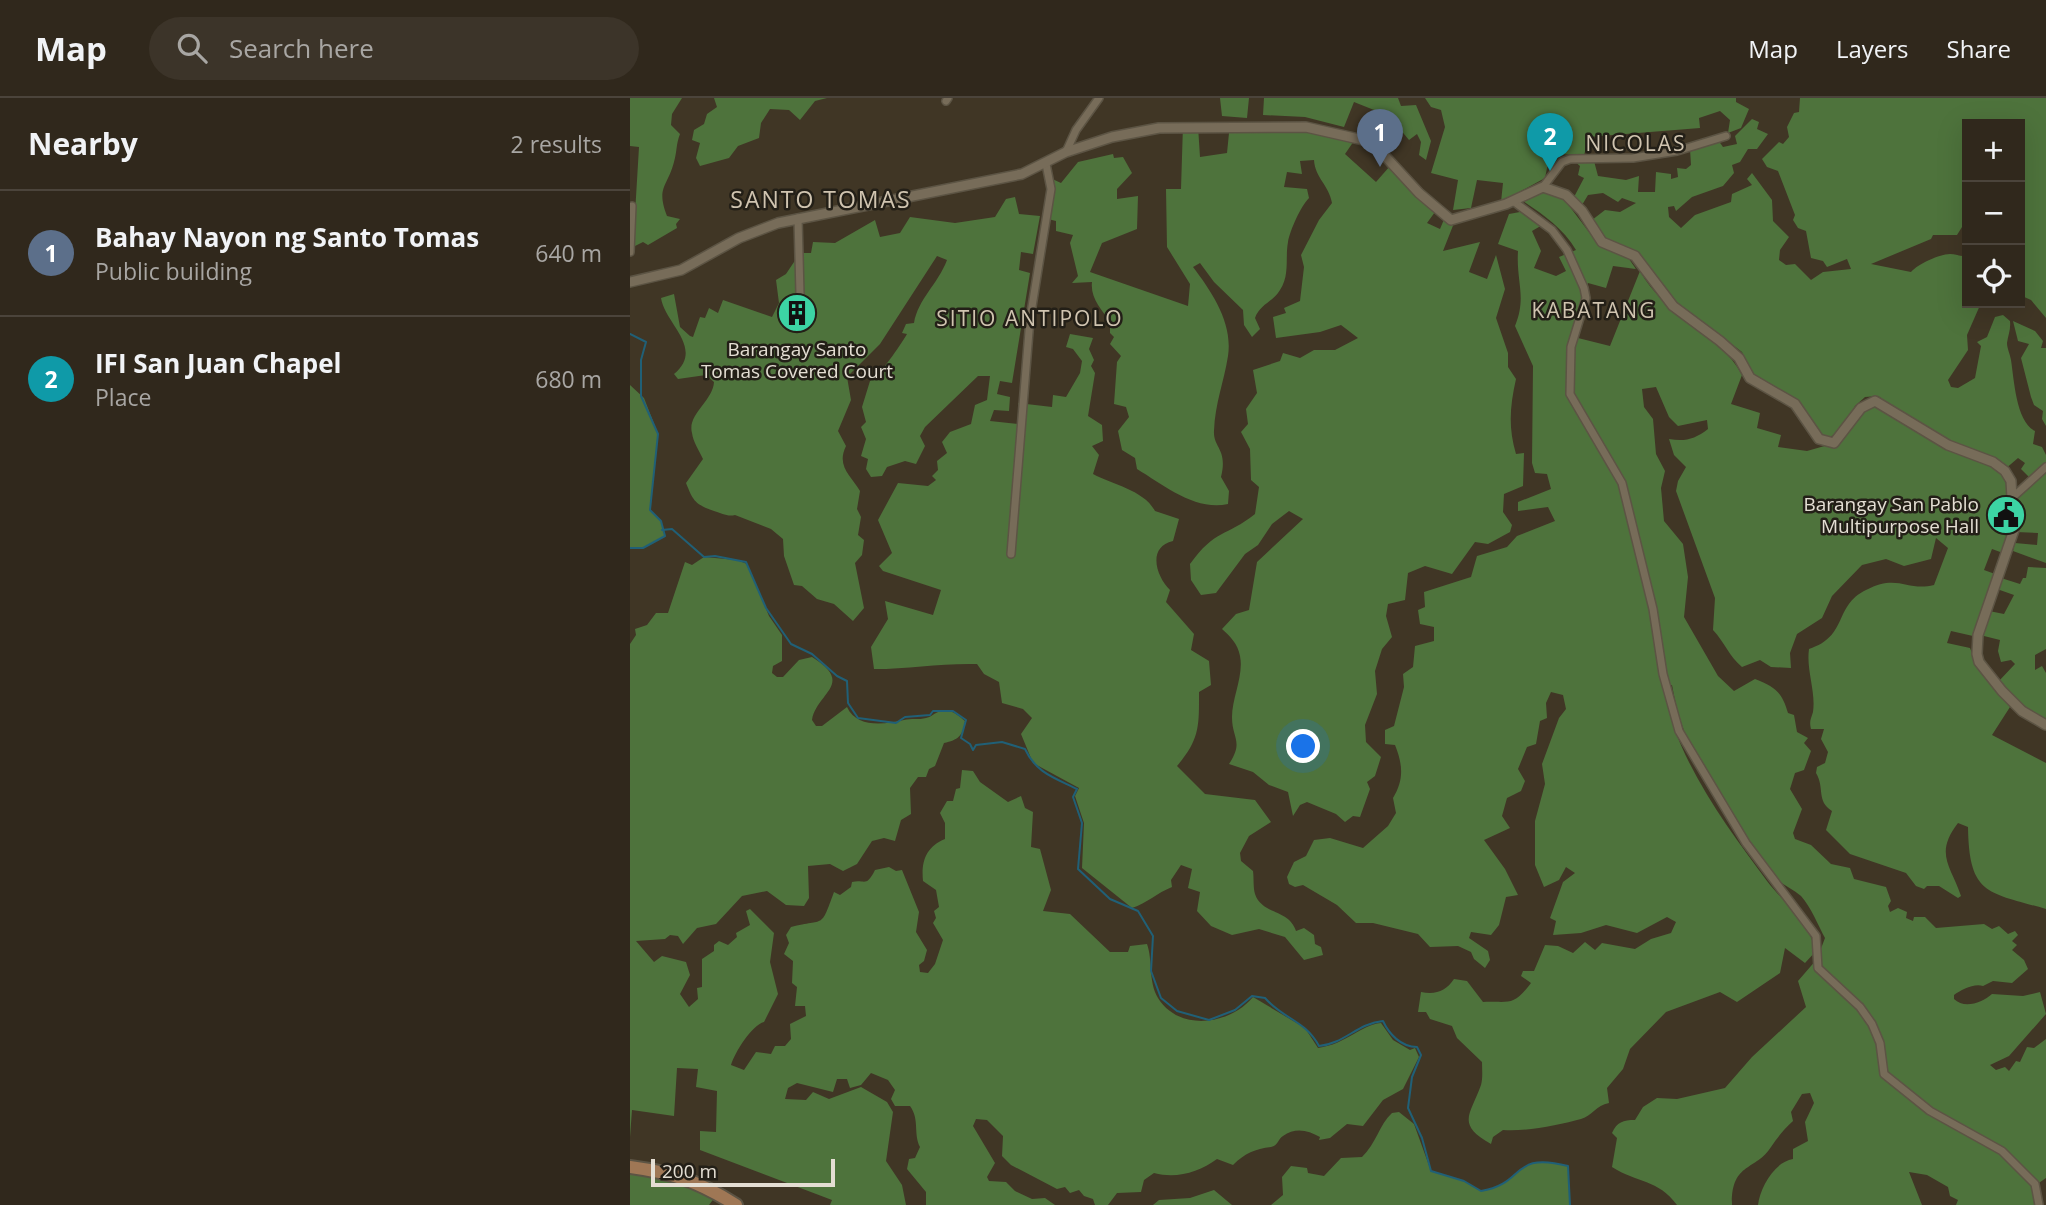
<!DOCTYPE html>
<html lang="en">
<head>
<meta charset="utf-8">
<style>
	:root { --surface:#30281c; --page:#3c3429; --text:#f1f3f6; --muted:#a8a6a3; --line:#4b443b; --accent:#8c9099 }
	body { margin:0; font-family:"Open Sans",sans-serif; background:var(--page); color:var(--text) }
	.controls { position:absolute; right:21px; top:21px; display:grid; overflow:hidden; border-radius:0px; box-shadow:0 7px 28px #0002 }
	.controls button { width:63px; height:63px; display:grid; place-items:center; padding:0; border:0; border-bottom:2px solid var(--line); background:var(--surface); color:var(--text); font:35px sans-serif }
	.scale { position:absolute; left:21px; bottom:18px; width:184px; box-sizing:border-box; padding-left:7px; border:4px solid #e4ded3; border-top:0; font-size:19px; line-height:24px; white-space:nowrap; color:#e4ded3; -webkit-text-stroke:5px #231f17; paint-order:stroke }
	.you { position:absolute; left:674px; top:649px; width:24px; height:24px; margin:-18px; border:5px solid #fff; border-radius:50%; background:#1a73e8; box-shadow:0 0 0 10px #1a73e833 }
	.badge { display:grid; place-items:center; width:46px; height:46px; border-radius:50%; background:var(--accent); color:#fff; font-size:23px; font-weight:700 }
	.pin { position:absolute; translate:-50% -58px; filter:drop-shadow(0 2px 4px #0008) }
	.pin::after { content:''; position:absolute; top:37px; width:24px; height:21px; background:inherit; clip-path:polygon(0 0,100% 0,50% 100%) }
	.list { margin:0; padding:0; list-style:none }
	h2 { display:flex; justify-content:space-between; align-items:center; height:91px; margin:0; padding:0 28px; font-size:30px }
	h2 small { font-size:23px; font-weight:400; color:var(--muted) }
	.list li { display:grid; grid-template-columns:46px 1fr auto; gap:21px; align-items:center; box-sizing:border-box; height:126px; padding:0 28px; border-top:2px solid var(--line) }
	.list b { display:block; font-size:26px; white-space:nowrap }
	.list p { margin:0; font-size:23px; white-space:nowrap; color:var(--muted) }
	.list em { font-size:23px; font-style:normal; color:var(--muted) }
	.icon { flex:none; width:38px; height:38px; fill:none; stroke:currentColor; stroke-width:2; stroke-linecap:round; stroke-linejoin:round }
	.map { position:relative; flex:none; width:1416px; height:1107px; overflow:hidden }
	header { display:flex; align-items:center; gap:42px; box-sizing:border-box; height:98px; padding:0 35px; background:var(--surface); border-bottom:2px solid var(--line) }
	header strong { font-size:33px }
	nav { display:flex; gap:38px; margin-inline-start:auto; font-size:24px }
	.search { width:490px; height:63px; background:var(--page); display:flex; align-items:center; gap:18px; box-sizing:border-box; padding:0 24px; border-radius:38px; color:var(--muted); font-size:26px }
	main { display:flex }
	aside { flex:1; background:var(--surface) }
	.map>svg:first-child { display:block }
	.forest { fill:#4e733c }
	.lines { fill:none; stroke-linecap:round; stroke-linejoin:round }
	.stream { stroke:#206077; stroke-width:2 }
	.minor-casing { stroke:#5c5444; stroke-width:10 }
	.tertiary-casing { stroke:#5c5444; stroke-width:12 }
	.primary-casing { stroke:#5c5444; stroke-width:16 }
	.minor { stroke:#776c59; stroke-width:7 }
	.tertiary { stroke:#776c59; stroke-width:9 }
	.primary { stroke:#9f7755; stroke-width:12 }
	.labels { text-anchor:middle; stroke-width:5; stroke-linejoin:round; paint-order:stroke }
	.poi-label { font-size:19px; fill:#e4ded3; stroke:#231f17 }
	.neighbourhood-label { font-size:21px; letter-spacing:2px; fill:#d0c4b0; stroke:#231f17 }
	.quarter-label { font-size:23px; letter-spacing:2px; fill:#d0c4b0; stroke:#231f17 }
</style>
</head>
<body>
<header>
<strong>Map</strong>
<div class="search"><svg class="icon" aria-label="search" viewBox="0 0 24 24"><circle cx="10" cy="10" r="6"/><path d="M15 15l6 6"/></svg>Search here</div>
<nav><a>Map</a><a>Layers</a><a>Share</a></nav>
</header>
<main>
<aside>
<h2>Nearby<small>2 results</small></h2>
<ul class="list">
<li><span class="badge" style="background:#5c6f8a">1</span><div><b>Bahay Nayon ng Santo Tomas</b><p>Public building</p></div><em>640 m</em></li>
<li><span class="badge" style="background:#0f9aa8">2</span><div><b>IFI San Juan Chapel</b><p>Place</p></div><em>680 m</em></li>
</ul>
</aside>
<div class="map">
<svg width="1416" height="1107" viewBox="0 0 1416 1107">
	<rect width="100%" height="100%" fill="#403625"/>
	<path class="forest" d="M0 0H52L42 16 41 27 50 36C46 46 47 54 44 64 37 90 26 89 37 118L50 121 46 126 47 130 18 147 13 144 3 149 9 49 0 48Z
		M84 0H197L185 3 170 22 159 12 140 11 131 25 129 40 108 48 99 60 70 68 66 60 70 45 62 42 64 32 74 26 77 16 87 9Z
		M590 0H619L617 20 592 18Z
		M634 0H768L771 8 786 7 801 43 796 62 789 57 791 44 787 36 779 42 759 18 724 4 714 29 675 19 633 17Z
		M795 0H1106V4L1119 11 1111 30 1098 35 1100 22 1090 13 1069 20 1070 30 958 39 954 58 920 55 915 80 871 104 873 85 847 82 841 110 823 112 828 82 801 75 815 29 811 12 801 9Z
		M1170 0H1416V220L1401 202 1392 198 1390 201V26H1337V121L1327 137H1303L1301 141 1241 166 1281 174C1288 166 1310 156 1320 156 1327 156 1330 159 1337 158V205H1351L1337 237 1338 252 1318 282 1321 289 1328 290 1345 280 1351 248 1347 244 1357 239 1365 219 1373 217 1380 223C1381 232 1378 237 1377 245 1377 250 1380 256 1381 262 1384 281 1386 324 1405 333L1403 346 1412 349 1416 357V465L1383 453 1385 445 1407 447 1408 435 1386 434V393L1399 379 1391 371 1395 365 1388 360 1374 372 1299 334 1248 298 1235 299 1225 308 1210 335 1193 341 1166 301 1121 277 1112 254 1036 196 1005 155 974 141 962 122 975 112 990 114 1006 105 992 100 988 104 973 95 958 97 952 107 944 99 954 80 948 77 950 68 943 62 964 63 968 78 996 82 1009 78 1008 94H1025L1026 74 1041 76V81L1048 79 1047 70 1056 71 1061 67 1060 51 1088 42 1093 49 1107 46 1105 38 1122 21 1129 24 1127 31 1138 36 1127 51H1118L1110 64 1102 67 1104 75 1093 88 1062 99 1046 113 1044 108 1038 109 1039 119 1051 130 1065 117 1101 104 1102 96 1122 87 1117 81 1122 75 1142 102 1143 123 1159 139 1150 152 1149 162 1156 167 1165 166 1181 182 1193 174 1221 171 1217 161 1197 169 1193 163 1181 160 1176 133 1168 130 1163 122 1165 117 1148 73 1137 69 1132 61 1149 44 1153 46 1159 39 1157 29 1164 15 1169 14Z
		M600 25 679 28 726 40 715 56 746 84 760 68 805 114 797 125 810 131 815 119 826 120 813 153 850 144 839 174 857 181 866 157 875 191 866 220 878 255V269L886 281C880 308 878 329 886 356L894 355 893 388 874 396 873 414 882 427 880 434 858 446 845 444 822 476 795 468 778 475 775 502 758 506 756 518 762 539 752 551 745 573 747 596 735 627 736 644 751 659 745 678 737 684 740 691 730 719 723 718 715 724 706 716 677 704 670 707 663 718 658 694 639 687 623 674 599 666C614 643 602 641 602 619 602 600 614 577 610 558 608 546 600 538 592 531L606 516 619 512 627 464 673 421 659 413 642 426 628 447 615 456 586 495 571 497 561 482 560 466C585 431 596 439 625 416L629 389 621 382 620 351 611 334 618 326 616 311 627 295 623 272 650 263 653 255 670 260 684 252H705L728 240 711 227 690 234 646 240 643 219 656 215 654 210 670 203 674 169 671 157 689 122 702 105C699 87 685 80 684 62L670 63 672 76 657 74 654 89 677 91 679 100C671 108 660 132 658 144 655 160 660 177 650 192 643 204 630 206 625 220L630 231 622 239 614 227 613 212 584 184 570 165 563 169C582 194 603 225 598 258 594 284 585 305 584 333 583 350 598 351 591 379L599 393 598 406C565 413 535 388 507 371L505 360 492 352 488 333 499 319 496 309 484 306 487 264 491 258 480 246 484 239 480 235V224C472 212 460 200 462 184L442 185 448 178 440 145 443 137 426 133V123L414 120 418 79 431 85 448 64 483 56 484 60 493 59 502 75 487 91V101L508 98 507 131 472 145 460 174 558 208 560 186 537 149 536 91H551L553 27 568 28 570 59 597 55Z
		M916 93 934 101 968 146 999 161 1006 171 983 168 976 190 958 185 940 238 980 248 1010 173C1034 218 1089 233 1112 277L1101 306 1130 315 1127 330 1151 337 1148 349 1177 353 1212 343 1232 313 1242 307 1255 311 1296 340 1364 369 1376 381 1380 405 1370 406 1371 424H1380L1382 431 1373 455 1362 451 1354 472 1365 476 1343 538 1321 533 1317 545 1340 550 1349 573 1380 609 1362 637 1416 665V811C1357 794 1339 797 1338 729L1328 725C1304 756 1321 768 1331 798L1328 800 1309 788H1297L1294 791 1286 788 1276 775 1220 756 1196 732 1202 713C1186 703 1195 690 1186 675L1187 669 1195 665 1198 654 1191 641 1194 631H1181C1179 623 1181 621 1183 614 1186 593 1176 572 1179 551 1219 538 1203 508 1236 492 1268 475 1277 494 1304 487L1318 450 1306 440 1301 461 1274 468 1256 461 1232 467 1202 498 1192 520 1167 536 1160 555 1161 570 1141 569 1130 562 1112 569C1099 558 1095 545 1083 532L1085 500 1046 393 1048 383 1056 369 1044 357 1039 341C1055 344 1065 341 1078 331L1077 322 1048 328 1039 319 1026 289 1012 291 1014 309 1023 321 1026 356 1035 373 1031 390 1034 423 1053 446 1058 479 1054 519 1088 578 1104 593 1125 581C1145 589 1152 594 1158 615L1164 617 1167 634 1178 640 1174 645 1181 653 1174 672 1165 675 1160 691 1172 711 1163 735 1165 741 1181 747 1201 766 1220 770 1224 781 1256 789 1261 803 1258 808 1260 814 1268 810 1277 814 1276 820 1283 823 1284 819H1295L1306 830 1354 826 1362 831 1369 828 1378 836 1385 833 1388 837 1382 843 1387 847 1382 852 1394 862 1398 871 1382 885 1363 883 1353 888C1344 885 1331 892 1324 897V901C1334 911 1352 905 1362 896L1393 898 1410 894 1416 916 1379 958 1360 967 1366 972 1375 969 1379 973 1386 963 1390 964 1397 949 1404 950 1416 941V1080L1403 1089 1404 1107H1326L1328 1102 1320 1098 1318 1089 1297 1077 1279 1074 1292 1107H1128C1130 1090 1144 1064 1163 1061V1051L1178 1043 1175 1024 1184 1005 1180 995 1172 996 1161 1014 1163 1023C1153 1032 1148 1039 1141 1049 1126 1073 1101 1064 1102 1107H1047C1028 1081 1007 1085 982 1069L987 1040 982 1035C987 1024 993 1022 1005 1022L1013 1009 1027 1000 1047 1001 1095 990 1122 959 1176 909 1168 883 1187 861 1195 840C1188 827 1181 809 1171 798 1163 791 1152 787 1145 779 1097 723 1055 661 1042 587L1034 588C1042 656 1097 729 1137 783 1157 809 1176 819 1186 853L1175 865 1155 850 1150 875 1107 904 1090 894 1036 914 1000 951 993 971 977 990 979 1005C966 1007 962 1018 951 1021 930 1027 894 1034 873 1032L863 1039 861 1046C825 1026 841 1016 851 987 853 980 852 971 852 964L827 940 822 928 800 921 796 914H788L791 894C806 897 816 893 824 881L837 883 853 904C880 903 883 909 901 885L891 878 893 873H904L915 847 928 848 943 855 955 844 965 852 972 845 1005 851 1021 841 1041 835 1046 824 1037 819 1007 835 976 827 951 835 923 837 926 823 920 820 933 784 945 775 936 769 929 782 914 789 905 767V723L915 686 912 666 929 620 936 611 933 597 921 594 916 605 917 620 910 623 906 646 897 649 888 671 895 683 891 693 877 700 872 718 880 730 854 742 875 771 888 797 876 799 869 827 861 837 841 834 839 840 858 853 860 862 855 870 844 861 841 854 828 848 800 849 788 836 743 825H726L707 807 673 787 665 789 659 786 657 779 664 764 676 758 684 742 700 740 733 750 758 728 766 715 763 700C774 682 773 667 765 647L755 646V632L764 628 774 589 773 576 783 569 785 548 804 543V529L790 526 788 512 795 509 794 494 841 479 847 458 877 449 887 438 925 423 918 409 888 413V404L921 391 917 376 905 375 902 365 903 268 885 228C897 199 886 184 888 153L868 146 879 116 890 114 914 126 902 133 911 153 904 170 926 178 936 173 929 159 946 152C933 130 914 117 893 103Z
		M385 99 389 116 410 118 403 156 391 154 389 172 400 175 382 285 370 283 367 296 380 299 379 313 364 312 360 323 388 326V305L422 309 423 297 436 299 450 275 452 263 443 251 436 249 440 236 463 240 459 251 464 262 461 268 465 275 458 318 472 327 473 343 462 348 469 357 463 376C483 387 514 392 525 413L549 421 543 443C517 449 526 478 540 492L536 504 564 536 561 552 579 563 581 587 569 594C569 628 570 641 547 668L575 696 625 702 641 724 619 738 610 755 611 763 623 773C624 780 623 789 625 796 632 817 659 811 666 833L674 830 684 837 685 846 691 849 693 857 674 862 655 839 629 831 602 837 581 828 567 813 570 794 558 790 562 771 551 767 541 782 542 789C527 795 517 805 502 810L452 770 454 725 445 698 449 690 403 665 391 636 402 620 393 611 372 605 369 584 354 576 347 566C312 565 279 571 244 571L241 549 258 521 255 503 303 517 311 492 253 473 249 468 262 455 248 422 268 385 298 388 306 382 302 378 308 372 307 363 317 355 312 344 320 334 341 326 345 307 357 302 360 278H348L295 329 290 338 295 348 286 366 275 363 257 369 252 378 241 379 236 371 238 361 231 358 236 341 231 329 236 324 232 309 240 283C250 277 270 248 277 236L272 235 276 226 284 225C288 201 308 186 317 162L307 158 250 246 217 279 221 302 208 333 216 348C206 368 221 378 230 393L227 411 231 419 228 437 234 442 232 457 225 465 234 510 223 523 204 506 187 501 172 488 164 487 154 458 153 441 141 431 105 417C97 419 92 415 84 413 64 406 63 402 56 385L73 361C69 352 63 344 62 335 57 316 83 303 84 284L76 277 48 281 44 276C75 250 35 226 31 200L44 196 50 229 60 238 63 239 70 219 75 220 79 210 88 215 93 202 142 219 149 205 146 182 156 176 170 155H181L183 144 205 145 245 122 250 139 270 135 280 119 325 125 365 119 376 101Z
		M1383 223 1405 233 1413 243 1411 250H1416V328L1412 321 1413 313 1404 307 1401 299 1391 260 1399 246 1388 243Z
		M0 287 14 300 28 336 20 412 31 423 35 438 13 450H0Z
		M74 459 107 462 117 466 139 518 152 537V563L143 568 142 575 147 579H153L169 562 182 559C226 586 186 595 182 622L186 628H192L217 609C227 631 256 626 274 622 281 620 289 622 296 620 304 618 306 612 316 613 324 613 329 618 335 623 333 638 328 642 314 645L305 668 299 671 296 679H288L280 690 281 716 271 722 265 743 254 740 242 743 227 766 213 773 200 766 178 768 179 800 174 808 156 807 137 793 112 798 86 826 67 830 53 846 48 838 40 837 35 841 6 843 24 864 32 858 56 864 60 877 50 896 59 909 68 901 67 890 72 889V861L84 853V847L89 843 98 847 107 839 106 835 120 827 116 813 120 811 144 835 140 864 148 896 134 924C122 927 105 954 101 967L114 972 126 954 141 956 145 948H155L161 941 160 926 176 918 175 908H165L167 889 162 885 163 863 154 856 159 845 156 837 161 829C196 820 190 832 204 794L210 797 221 789 222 784C235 781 236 790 245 772L259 769 266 773 272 772 289 814 286 834 297 852 294 863 289 867 290 874 298 875 305 866 313 842 303 825 306 820 304 813 309 809 306 792 293 783C291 763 296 749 315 741V725L310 715 317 703H323L326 691 330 690 332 672 343 673 350 684 378 704 391 698 395 710 403 714 401 749 410 751 421 792 413 813 440 816 480 854H498L500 848 517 846C523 863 518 883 528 900 550 935 601 926 623 899L675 930 688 950C717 946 730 927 751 925L763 942 780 952 785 950 789 959 773 991 753 1002 733 1028 717 1026 700 1040 689 1042 690 1039C678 1032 665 1029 653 1038 648 1041 648 1048 641 1049 625 1051 615 1055 603 1067L587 1061C569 1074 547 1081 524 1075L514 1082 511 1094 487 1095 478 1107H465L463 1101 454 1098 449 1092 440 1095 435 1089 427 1091 381 1067 372 1058 373 1038 357 1022 346 1021 343 1028 365 1065 357 1079 359 1083 376 1084 385 1093 402 1101 415 1100 425 1107H296V1094L277 1071 279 1061 285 1060 290 1049C283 1035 290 1022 280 1008H265L261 1001 265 992 258 982 241 975 231 987 220 990 217 981H207L203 994 167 985 158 990 155 1001 176 1002 183 994 199 1001 231 989 257 1004 263 1014 256 1063 272 1087 276 1107H200L202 1102 70 1052V1033L86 1034 87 993 66 989 68 971 47 970 44 1018 2 1012 0 1039V546L6 537 5 531 17 527 26 515H38L55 464 62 467Z
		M1398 469 1416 470V551L1405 557V572L1412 568 1416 575V621L1395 610 1368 584 1385 566 1381 562 1371 564 1368 553 1370 542 1350 537 1359 513 1374 516 1384 497 1367 491 1371 480 1390 486 1393 480H1396Z
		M769 1014 784 1026 801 1073 834 1083 851 1093C896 1086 880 1053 938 1068L940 1107H641L653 1097 652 1079 661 1068 677 1070 678 1075 694 1078 711 1060 732 1059C746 1046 749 1027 762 1015Z
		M0 1075 42 1082 85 1099 79 1107H0Z
		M584 1092 602 1107H523L529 1102 560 1100Z"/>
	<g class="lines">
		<path class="stream" d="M0 236 16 244 11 262V298L28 336 20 412 31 423 35 438 13 450H0
			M32 432 42 431 74 459 85 458 116 464 136 510 161 546 182 556 207 578 217 583 218 605 228 620 266 625 275 619 300 617 303 613H323L336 622 331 640 340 646 343 652 346 647 372 644 395 651C406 675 425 680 447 691L443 699 452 725 448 771 480 801 508 813 523 838 521 873 531 900 547 913 579 922 605 912 622 898 635 900C653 921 675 922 689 948 714 946 728 925 753 923 759 936 771 949 787 949L791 957 782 979 778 1010 792 1040 801 1073 834 1083 851 1093C896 1086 880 1053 938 1068L940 1107"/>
		<g class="minor-casing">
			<path id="minor" d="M316 3 318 0
				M436 54 446 32 469 0
				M913 89 932 64 940 61 1003 60 1047 53 1096 38
				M883 103 922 132 937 152 954 190 956 200 941 249 940 296 992 385 1023 511 1033 576 1049 633 1116 745 1186 838 1188 870 1230 909 1242 926 1250 945 1254 976 1300 1013 1372 1053 1405 1086 1409 1107
				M168 120 170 196
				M0 154 2 108
				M1383 399 1416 369
				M381 456 400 221 421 91 416 66"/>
		</g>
		<g class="tertiary-casing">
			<path id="tertiary" d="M0 184 51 172 109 140 148 125 392 76 436 54 482 39 529 30 676 29 742 44 789 95 821 122 876 106 913 89 936 97 952 113 972 144 1005 158 1043 208 1090 243 1109 260 1120 280 1165 306 1189 341 1204 345 1231 310 1245 303 1318 347 1363 364 1375 373 1381 383 1384 432 1348 537 1347 556 1349 564 1372 593 1392 613 1416 627"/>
		</g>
		<g class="primary-casing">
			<path id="primary" d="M0 1069C44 1075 68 1083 106 1107"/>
		</g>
		<use href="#minor" class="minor"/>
		<use href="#tertiary" class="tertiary"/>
		<use href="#primary" class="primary"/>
	</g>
	<defs>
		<g id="building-disc" transform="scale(2.0125)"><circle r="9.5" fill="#3cd4a4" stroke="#231f17"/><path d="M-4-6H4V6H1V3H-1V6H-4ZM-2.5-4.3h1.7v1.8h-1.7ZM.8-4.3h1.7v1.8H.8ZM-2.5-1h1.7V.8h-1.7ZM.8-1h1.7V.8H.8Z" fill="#111"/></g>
		<g id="civic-disc" transform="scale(2.0125)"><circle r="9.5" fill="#3cd4a4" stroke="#231f17"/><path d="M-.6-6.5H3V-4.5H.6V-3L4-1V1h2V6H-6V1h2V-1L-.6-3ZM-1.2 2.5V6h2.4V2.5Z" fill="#111"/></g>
	</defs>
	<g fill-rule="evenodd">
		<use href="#building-disc" x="167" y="215"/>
		<use href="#civic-disc" x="1376" y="417"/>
	</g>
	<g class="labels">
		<g class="poi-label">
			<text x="167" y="258">Barangay Santo<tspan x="167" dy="22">Tomas Covered Court</tspan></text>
			<text x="1349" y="413" text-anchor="end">Barangay San Pablo<tspan x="1349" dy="22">Multipurpose Hall</tspan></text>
		</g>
		<g class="neighbourhood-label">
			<text x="1006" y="53">NICOLAS</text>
			<text x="964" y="220">KABATANG</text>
			<text x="400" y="228">SITIO ANTIPOLO</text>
		</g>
		<g class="quarter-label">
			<text x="191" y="110">SANTO TOMAS</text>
		</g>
	</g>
</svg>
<div class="controls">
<button>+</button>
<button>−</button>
<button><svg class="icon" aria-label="locate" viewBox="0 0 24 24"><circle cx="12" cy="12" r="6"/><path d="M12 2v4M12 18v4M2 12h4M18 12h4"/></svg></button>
</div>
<div class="scale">200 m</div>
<div class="you"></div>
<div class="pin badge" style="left:750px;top:69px;background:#5c6f8a">1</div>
<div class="pin badge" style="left:920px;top:73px;background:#0f9aa8">2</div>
</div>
</main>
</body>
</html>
